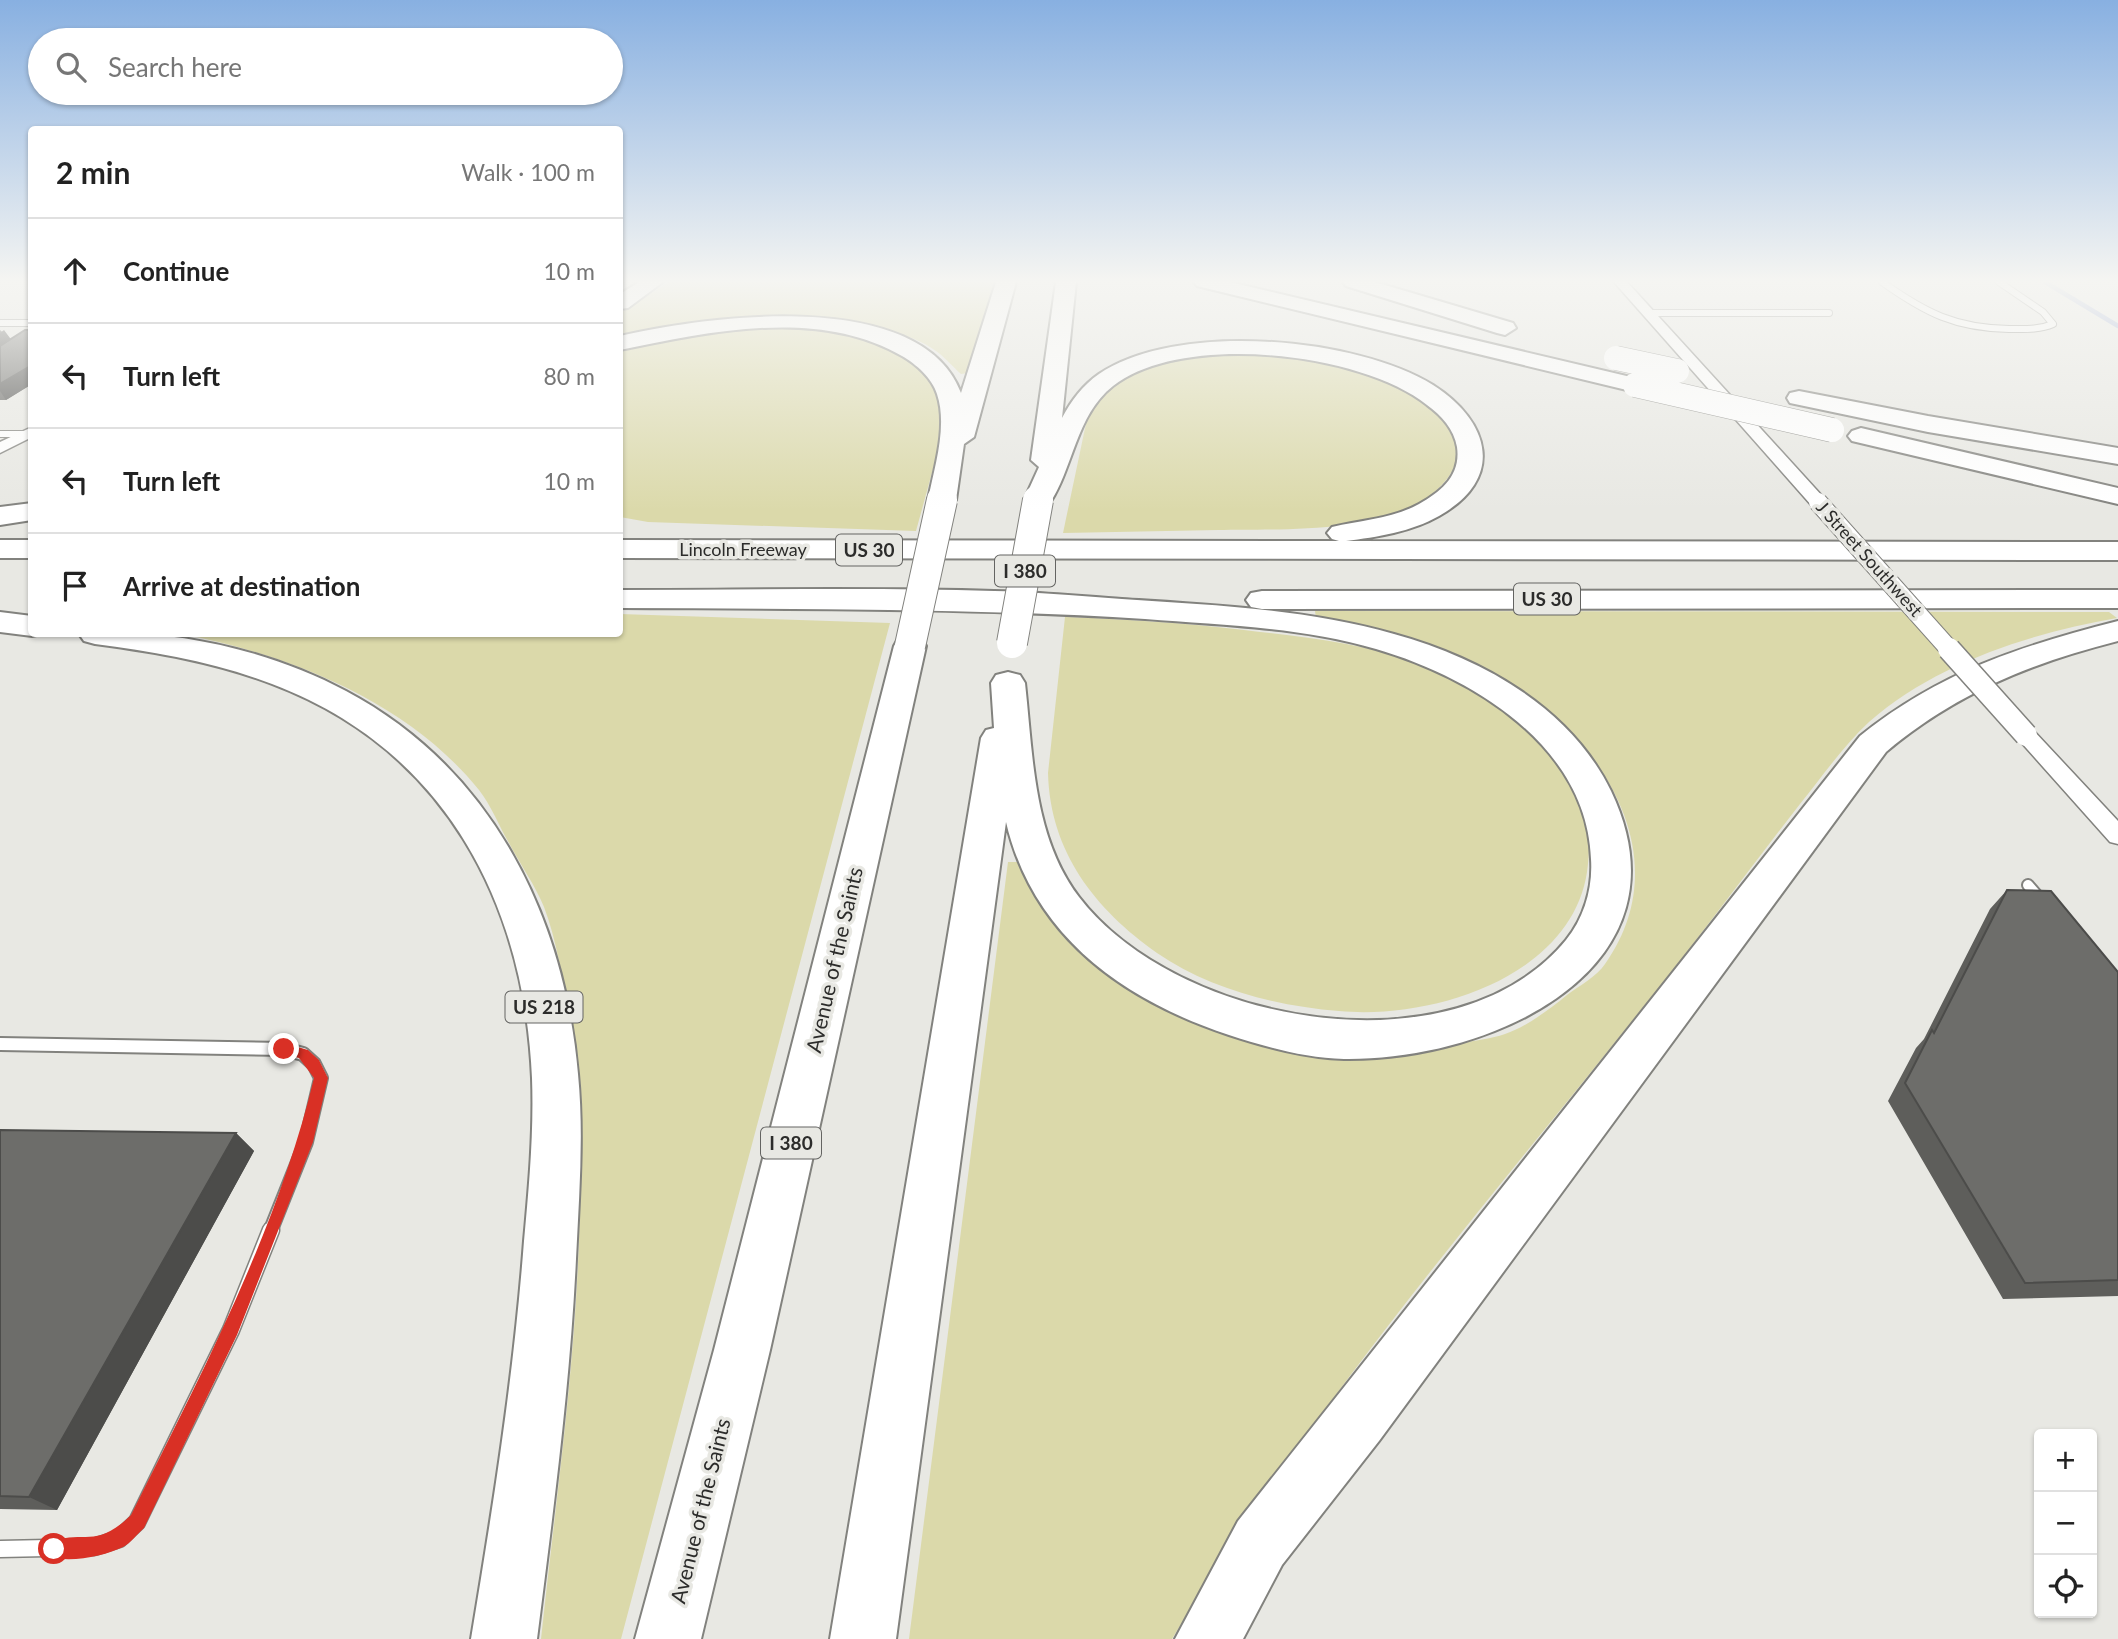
<!DOCTYPE html>
<html lang="en">
<head>
<meta charset="utf-8">
<style>
	:root { --surface:#fff; --page:#f6f6f6; --text:#222; --muted:#767676; --line:#e0e0e0 }
	body { margin:0; font-family:Lato,sans-serif; background:var(--page); color:var(--text) }
	.controls { position:absolute; right:21px; bottom:21px; display:grid; overflow:hidden; border-radius:7px; box-shadow:0 2px 5px #0004 }
	.controls button { width:63px; height:63px; display:grid; place-items:center; padding:0; border:0; border-bottom:2px solid var(--line); background:var(--surface); color:var(--text); font:35px sans-serif }
	.stop { position:absolute; width:21px; height:21px; margin:-16px; border:5px solid #d93025; border-radius:50%; background:#fff }
	.stop.end { background:#d93025; border-color:#fff; box-shadow:0 2px 7px #0008 }
	.list { margin:0; padding:0; list-style:none }
	h2 { display:flex; justify-content:space-between; align-items:center; height:91px; margin:0; padding:0 28px; font-size:30px }
	h2 small { font-size:23px; font-weight:400; color:var(--muted) }
	.list li { display:grid; grid-template-columns:46px 1fr auto; gap:21px; align-items:center; box-sizing:border-box; height:105px; padding:0 28px; border-top:2px solid var(--line) }
	.list b { display:block; font-size:26px; white-space:nowrap }
	.list em { font-size:23px; font-style:normal; color:var(--muted) }
	.icon { flex:none; width:38px; height:38px; fill:none; stroke:currentColor; stroke-width:2; stroke-linecap:round; stroke-linejoin:round }
	.map { position:relative; flex:none; width:2118px; height:1639px; overflow:hidden }
	.search { position:absolute; background:var(--surface); box-shadow:0 2px 5px #0004; left:28px; top:28px; width:595px; height:77px; display:flex; align-items:center; gap:18px; box-sizing:border-box; padding:0 24px; border-radius:38px; color:var(--muted); font-size:26px }
	.panel { position:absolute; background:var(--surface); box-shadow:0 2px 5px #0004; left:28px; top:126px; width:595px; height:511px; border-radius:7px }
	.map>svg:first-child { display:block }
	.green { fill:#dbd9aa }
	.lines { fill:none; stroke-linecap:round; stroke-linejoin:round }
	.stream { stroke:#99a9d6; stroke-width:4.5 }
	.service-far3-casing { stroke:#82827e; stroke-width:8 }
	.service-far2-casing { stroke:#82827e; stroke-width:14 }
	.service-far1-casing { stroke:#82827e; stroke-width:16 }
	.service-casing { stroke:#82827e; stroke-width:19 }
	.minor-casing { stroke:#82827e; stroke-width:3 }
	.motorway-casing { stroke:#82827e; stroke-width:4 }
	.service-far3 { stroke:#fff; stroke-width:6 }
	.service-far2 { stroke:#fff; stroke-width:10 }
	.service-far1 { stroke:#fff; stroke-width:12 }
	.service { stroke:#fff; stroke-width:16 }
	.minor { fill:#fff; fill-rule:evenodd }
	.motorway { fill:#fff; fill-rule:evenodd }
	.minor-bridge-far1-casing { stroke:#82827e; stroke-width:20; stroke-linecap:butt }
	.minor-bridge-casing { stroke:#82827e; stroke-width:25; stroke-linecap:butt }
	.motorway-bridge-far1-casing { stroke:#82827e; stroke-width:25; stroke-linecap:butt }
	.motorway-bridge-casing { stroke:#82827e; stroke-width:32; stroke-linecap:butt }
	.minor-bridge-far1 { stroke:#fff; stroke-width:18 }
	.minor-bridge { stroke:#fff; stroke-width:22 }
	.motorway-bridge-far1 { stroke:#fff; stroke-width:24 }
	.motorway-bridge { stroke:#fff; stroke-width:30 }
	.wall { fill:#5e5e5b }
	.shaded-wall { fill:#4c4c4a }
	.building { fill:#6d6d6a; stroke:#4c4c4a; stroke-width:2 }
	.route { fill:#d93025 }
	.labels { text-anchor:middle; stroke-width:7; stroke-linejoin:round; paint-order:stroke }
	.far-street-label { font-size:18px; fill:#2c2c2b; stroke:#e8e8e3 }
	.shield { fill:#e8e8e3; stroke:#646462; stroke-width:2 }
	.shield-label { font-size:19px; font-weight:bold; fill:#2c2c2b }
	.street-label { font-size:21px; fill:#2c2c2b; stroke:#e8e8e3 }
</style>
</head>
<body>
<div class="map">
<svg width="2118" height="1639" viewBox="0 0 2118 1639">
	<rect width="100%" height="100%" fill="#e8e8e3"/>
	<path class="green" d="M669 282H994L969 373 961 374C952 366 943 355 933 349 916 337 893 332 873 327 789 307 702 315 620 338V313Z
		M772 324 853 333 924 366 943 406 936 458 916 531 648 522 620 517V347Z
		M1232 352 1303 355 1384 376 1442 413 1462 447C1455 473 1442 489 1418 504 1371 533 1274 529 1218 530 1167 531 1115 532 1063 533L1088 414 1103 392 1143 369 1180 359Z
		M1315 611 2109 612 2117 618C2031 633 1936 663 1869 722 1843 746 1822 777 1800 804 1753 864 1708 926 1660 986 1491 1199 1311 1404 1172 1639H909L1008 862H1018C1055 951 1142 1007 1233 1030 1264 1038 1296 1050 1328 1055 1361 1060 1429 1050 1463 1043 1476 1040 1491 1039 1505 1034 1526 1027 1550 1009 1567 995 1579 986 1597 976 1605 964 1664 880 1629 788 1561 723 1495 659 1404 633 1316 618Z
		M620 614 890 623 621 1639H541C562 1442 595 1242 572 1044 567 1003 559 946 544 907 535 885 520 864 509 843 499 826 491 805 479 790 407 701 291 656 183 634H620Z
		M1065 617C1125 619 1184 623 1244 630 1303 637 1362 643 1419 663 1471 681 1518 716 1552 758 1583 797 1594 822 1587 872 1571 977 1432 1020 1339 1011 1277 1006 1209 989 1157 953 1095 909 1050 852 1048 773Z"/>
	<g class="lines">
		<path class="stream" d="M2045 282 2118 326"/>
		<g class="service-far3-casing">
			<path id="service-far3" d="M1882 282C1926 313 1955 328 2009 329 2024 329 2039 330 2053 324L2043 312 1999 282
				M1648 313H1829
				M0 323H32
				M0 434H26"/>
		</g>
		<g class="service-far2-casing">
			<path id="service-far2" d="M2028 885 2041 900"/>
		</g>
		<g class="service-far1-casing">
			<path id="service-far1" d="M0 1044 284 1049 303 1054 314 1064 321 1078 306 1142 270 1232"/>
		</g>
		<g class="service-casing">
			<path id="service" d="M0 1549 94 1547 119 1539 137 1522 231 1330 271 1230"/>
		</g>
		<g class="minor-casing">
			<path id="minor" d="M1614 282H1627L1824 498V506H1812Z
				M32 427V437L0 453V442Z
				M2026 728 2033 730 2118 821V844L2110 842 2019 740 2015 735Z"/>
		</g>
		<g class="motorway-casing">
			<path id="motorway" d="M639 282H663L628 308 620 309V294Z
				M996 282H1016L974 437 964 444 956 500 952 506 942 508 932 506 928 500C934 468 948 427 937 394 932 378 916 364 902 356 818 307 709 332 620 350V336C705 316 921 286 961 393Z
				M1056 282H1076L1062 418C1071 401 1083 385 1099 374 1176 321 1356 337 1433 385 1491 422 1505 479 1439 516 1411 532 1377 537 1346 541L2118 542V560L620 558V540L1339 541 1332 539 1327 533 1332 527C1361 520 1392 519 1419 504 1442 491 1461 475 1457 447 1454 429 1441 415 1427 405 1361 352 1182 332 1113 386 1075 416 1074 468 1048 506L1038 508 1028 506 1024 500 1039 467 1031 460Z
				M1194 282H1230L1635 378 1644 380 1647 385 1644 390 1635 392 1197 286Z
				M1343 282H1375L1513 323 1516 328 1505 335 1497 333 1346 286Z
				M1799 391 1928 416 2118 448V464L1928 432 1790 403 1787 398 1790 393Z
				M1861 428 2118 488V504L1852 441 1848 436 1852 431Z
				M32 503V520L0 525V507Z
				M0 540H32V558H0Z
				M620 590C745 590 870 587 994 591 1036 592 1079 596 1122 599 1213 605 1306 609 1394 634 1481 658 1570 707 1611 791 1696 969 1491 1061 1344 1059 1305 1058 1266 1047 1229 1035 1123 1000 1033 936 1006 822L896 1639H830L981 738 986 730 994 728 991 683 996 675 1008 672 1020 675 1025 683C1033 755 1033 837 1079 897 1177 1025 1455 1075 1566 940 1584 918 1593 888 1591 859 1587 746 1472 677 1376 649 1302 627 1221 625 1145 619 970 608 795 609 620 608Z
				M2118 590V608L1262 609 1251 607 1246 600 1251 593 1262 591Z
				M0 612 32 616V634H41L32 636 0 632Z
				M2118 621V641C2031 663 1955 694 1886 752L1379 1441 1282 1565 1243 1639H1175L1238 1521 1860 736C1940 672 2020 646 2118 621Z
				M79 634C168 627 267 649 346 691 491 768 564 915 578 1074 584 1135 579 1197 576 1259 570 1386 553 1513 537 1639H471C493 1507 514 1375 524 1241 529 1187 534 1132 532 1078 524 901 444 749 272 684 215 662 155 652 95 644L84 641Z
				M910 636 922 639 926 646 770 1350 701 1639H635L714 1350 894 646 898 639Z"/>
		</g>
		<use href="#service-far3" class="service-far3"/>
		<use href="#service-far2" class="service-far2"/>
		<use href="#service-far1" class="service-far1"/>
		<use href="#service" class="service"/>
		<use href="#minor" class="minor"/>
		<use href="#motorway" class="motorway"/>
		<g class="minor-bridge-far1-casing">
			<path id="minor-bridge-far1" d="M1818 502 1950 650"/>
		</g>
		<g class="minor-bridge-casing">
			<path id="minor-bridge" d="M1949 649 2026 735"/>
		</g>
		<g class="motorway-bridge-far1-casing">
			<path id="motorway-bridge-far1" d="M1616 358 1677 371
				M1635 385 1832 430"/>
		</g>
		<g class="motorway-bridge-casing">
			<path id="motorway-bridge" d="M1012 643 1038 500
				M910 646 942 500"/>
		</g>
		<use href="#minor-bridge-far1" class="minor-bridge-far1"/>
		<use href="#minor-bridge" class="minor-bridge"/>
		<use href="#motorway-bridge-far1" class="motorway-bridge-far1"/>
		<use href="#motorway-bridge" class="motorway-bridge"/>
	</g>
	<path class="wall" d="M0 330 10 339 32 330V384L6 400H0Z
		M2007 890 2118 972V1296L2003 1299 1888 1101 1916 1048 1924 1039 1990 909Z
		M0 1130 236 1133 254 1151 57 1510 0 1509Z"/>
	<path class="shaded-wall" d="M4 330 13 342 0 352V333Z
		M32 365V384L6 400 0 391V384Z
		M236 1133 254 1151 57 1510 29 1497Z"/>
	<path class="building" d="M25 330H32V365L0 384V346Z
		M2007 890 2051 891 2118 972V1280L2025 1283 1905 1083 1932 1030 1934 1033Z
		M0 1130 236 1133 29 1497 0 1496Z"/>
	<linearGradient id="sky" x2="0" y2="1"><stop stop-color="#88b0e1"/><stop offset="0.55" stop-color="#f5f5f2"/><stop offset="1" stop-color="#f5f5f2" stop-opacity="0"/></linearGradient>
	<rect width="2118" height="511" fill="url(#sky)"/>
	<path class="route" d="M284 1043 308 1050 319 1060 328 1078 313 1142 237 1335 144 1528C137 1534 131 1543 123 1547 105 1556 68 1564 48 1556L45 1549 48 1543C84 1528 94 1551 131 1515 201 1374 277 1232 314 1078L299 1058 279 1053 277 1049Z"/>
	<g class="labels">
		<g class="far-street-label">
			<text x="743" y="556">Lincoln Freeway</text>
			<text transform="translate(1869 559) rotate(48)" y="6">J Street Southwest</text>
		</g>
		<g class="shield">
			<rect x="836" y="534.5" width="66" height="31" rx="5"/>
			<rect x="995" y="555.5" width="60" height="31" rx="5"/>
			<rect x="1514" y="583.5" width="66" height="31" rx="5"/>
			<rect x="505.5" y="991.5" width="77" height="31" rx="5"/>
			<rect x="761" y="1127.5" width="60" height="31" rx="5"/>
		</g>
		<g class="shield-label">
			<text x="869" y="557">US 30</text>
			<text x="1025" y="578">I 380</text>
			<text x="1547" y="606">US 30</text>
			<text x="544" y="1014">US 218</text>
			<text x="791" y="1150">I 380</text>
		</g>
		<g class="street-label">
			<text transform="translate(835 960) rotate(-77)" y="7">Avenue of the Saints</text>
			<text transform="translate(701 1511) rotate(-76)" y="7">Avenue of the Saints</text>
		</g>
	</g>
</svg>
<div class="controls">
<button>+</button>
<button>−</button>
<button><svg class="icon" aria-label="locate" viewBox="0 0 24 24"><circle cx="12" cy="12" r="6"/><path d="M12 2v4M12 18v4M2 12h4M18 12h4"/></svg></button>
</div>
<div class="stop" style="left:54px;top:1549px"></div>
<div class="stop end" style="left:284px;top:1049px"></div>
<div class="search"><svg class="icon" aria-label="search" viewBox="0 0 24 24"><circle cx="10" cy="10" r="6"/><path d="M15 15l6 6"/></svg>Search here</div>
<section class="panel">
<h2>2 min<small>Walk · 100 m</small></h2>
<ul class="list">
<li><svg class="icon" aria-label="ahead" viewBox="0 0 24 24"><path d="M12 20V5M6 11l6-6 6 6"/></svg><div><b>Continue</b></div><em>10 m</em></li>
<li><svg class="icon" aria-label="left" viewBox="0 0 24 24"><path d="M17 20v-9H6M10 6l-5 5 5 5"/></svg><div><b>Turn left</b></div><em>80 m</em></li>
<li><svg class="icon" aria-label="left" viewBox="0 0 24 24"><path d="M17 20v-9H6M10 6l-5 5 5 5"/></svg><div><b>Turn left</b></div><em>10 m</em></li>
<li><svg class="icon" aria-label="arrive" viewBox="0 0 24 24"><path d="M6 21V4h12l-3 4 3 4H6"/></svg><div><b>Arrive at destination</b></div></li>
</ul>
</section>
</div>
</body>
</html>
